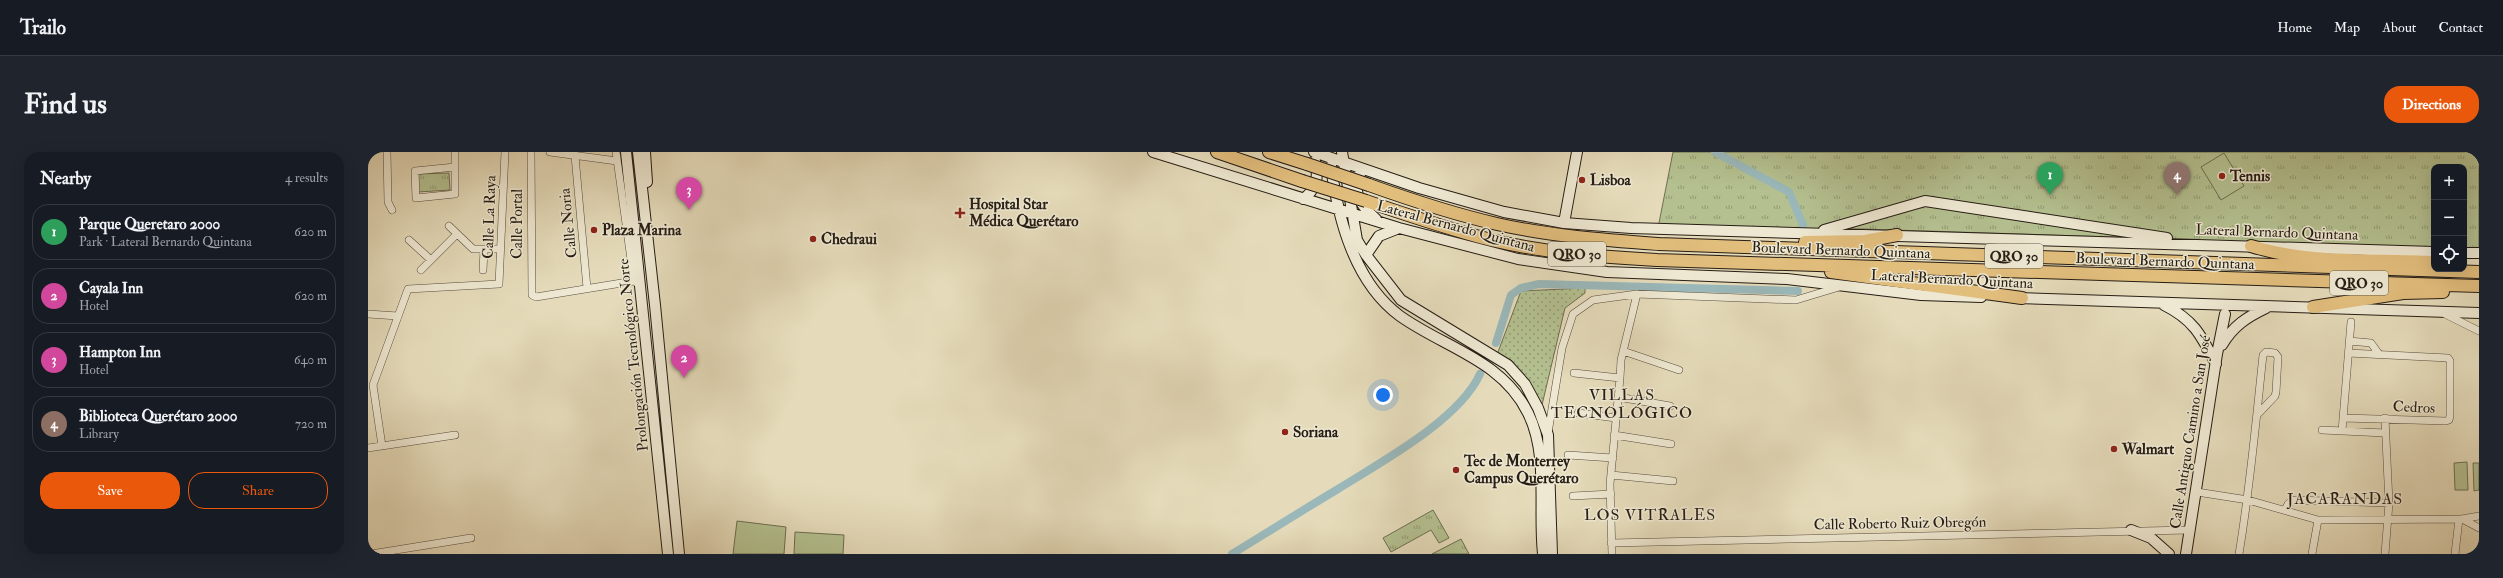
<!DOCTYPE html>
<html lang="en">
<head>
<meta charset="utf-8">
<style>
	:root { --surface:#171b24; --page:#20242c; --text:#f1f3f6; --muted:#9ea1a6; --line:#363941; --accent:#ea580c }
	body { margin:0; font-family:"IM FELL Double Pica",serif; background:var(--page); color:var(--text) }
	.controls { position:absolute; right:12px; top:12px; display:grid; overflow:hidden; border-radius:8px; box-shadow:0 4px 16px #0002 }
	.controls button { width:36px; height:36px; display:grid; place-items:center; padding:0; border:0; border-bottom:1px solid var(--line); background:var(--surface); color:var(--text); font:20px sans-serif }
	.you { position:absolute; left:1015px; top:243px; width:14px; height:14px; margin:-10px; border:3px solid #fff; border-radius:50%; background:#1a73e8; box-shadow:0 0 0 6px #1a73e833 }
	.badge { display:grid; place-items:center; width:26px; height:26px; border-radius:50%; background:var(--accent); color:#fff; font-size:13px; font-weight:700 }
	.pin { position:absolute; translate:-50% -33px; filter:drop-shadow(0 1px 2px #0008) }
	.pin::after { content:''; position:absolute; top:21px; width:14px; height:12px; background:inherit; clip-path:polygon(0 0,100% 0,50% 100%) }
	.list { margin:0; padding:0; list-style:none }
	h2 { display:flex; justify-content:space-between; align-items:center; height:52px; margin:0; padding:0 16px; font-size:17px }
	h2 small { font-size:13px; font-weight:400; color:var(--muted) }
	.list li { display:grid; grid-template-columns:26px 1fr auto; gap:12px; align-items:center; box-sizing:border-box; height:56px; margin:0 8px 8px; padding:0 8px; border:1px solid var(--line); border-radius:16px }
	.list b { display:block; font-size:15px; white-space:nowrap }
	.list p { margin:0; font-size:13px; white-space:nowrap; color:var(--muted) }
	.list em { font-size:13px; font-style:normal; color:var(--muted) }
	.actions { display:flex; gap:8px; padding:12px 16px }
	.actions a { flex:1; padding:9px 0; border:1px solid var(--accent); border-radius:16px; text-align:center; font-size:14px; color:var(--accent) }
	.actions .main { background:var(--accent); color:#fff }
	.icon { flex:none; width:22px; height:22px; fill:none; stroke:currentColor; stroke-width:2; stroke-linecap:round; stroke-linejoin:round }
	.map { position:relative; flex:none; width:2111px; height:402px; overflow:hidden; border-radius:16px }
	header { display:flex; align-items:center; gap:24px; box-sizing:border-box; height:56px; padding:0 20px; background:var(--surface); border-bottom:1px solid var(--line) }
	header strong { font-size:19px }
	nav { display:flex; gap:22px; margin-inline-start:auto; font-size:14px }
	.intro { display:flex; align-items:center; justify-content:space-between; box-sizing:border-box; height:96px; padding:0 24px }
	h1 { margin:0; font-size:28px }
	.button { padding:10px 18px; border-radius:16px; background:var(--accent); color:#fff; font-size:14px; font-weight:700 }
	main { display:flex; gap:24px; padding:0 24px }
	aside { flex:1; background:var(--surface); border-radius:16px; box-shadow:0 4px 16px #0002 }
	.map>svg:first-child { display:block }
	.grass { fill:url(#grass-dots); stroke:#6d6e52 }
	.park { fill:url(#park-tufts); stroke:#6d6e52 }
	.pitch { fill:#b4c090; stroke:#6d6e52 }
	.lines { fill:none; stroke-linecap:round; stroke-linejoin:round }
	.canal { stroke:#9ab8ba; stroke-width:8 }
	.street-casing { stroke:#564c3e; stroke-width:8 }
	.secondary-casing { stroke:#261d14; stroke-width:12 }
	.primary-casing { stroke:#261d14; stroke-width:14 }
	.street { stroke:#eee8d2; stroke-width:7 }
	.secondary { stroke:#eee8d2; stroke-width:10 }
	.primary { stroke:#e2be7d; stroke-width:12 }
	.primary-bridge-casing { stroke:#261d14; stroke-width:14; stroke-linecap:butt }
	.primary-bridge { stroke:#e2be7d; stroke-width:12 }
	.poi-dot { fill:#8f2418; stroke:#eee8d2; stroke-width:1.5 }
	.labels { text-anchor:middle; stroke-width:3; stroke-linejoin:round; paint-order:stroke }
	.shield { fill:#eee8d2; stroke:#625a4d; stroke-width:1 }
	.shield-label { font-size:14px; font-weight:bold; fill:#261d14 }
	.poi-label { font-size:15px; font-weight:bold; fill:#261d14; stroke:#eee8d2; text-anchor:start }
	.street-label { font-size:15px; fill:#261d14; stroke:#eee8d2 }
	.neighbourhood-label { font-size:16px; letter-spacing:1px; fill:#261d14; stroke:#eee8d2 }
</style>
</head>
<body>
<header>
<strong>Trailo</strong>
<nav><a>Home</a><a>Map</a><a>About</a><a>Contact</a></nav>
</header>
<div class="intro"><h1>Find us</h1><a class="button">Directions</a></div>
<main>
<aside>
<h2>Nearby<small>4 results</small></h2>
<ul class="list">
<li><span class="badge" style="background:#2e9e5b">1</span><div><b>Parque Queretaro 2000</b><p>Park · Lateral Bernardo Quintana</p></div><em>620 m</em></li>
<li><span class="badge" style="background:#d1479c">2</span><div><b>Cayala Inn</b><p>Hotel</p></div><em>620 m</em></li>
<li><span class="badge" style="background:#d1479c">3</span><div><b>Hampton Inn</b><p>Hotel</p></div><em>640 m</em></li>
<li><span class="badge" style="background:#8d6e63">4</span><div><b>Biblioteca Querétaro 2000</b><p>Library</p></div><em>720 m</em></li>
</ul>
<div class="actions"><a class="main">Save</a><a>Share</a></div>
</aside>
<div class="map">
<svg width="2111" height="402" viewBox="0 0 2111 402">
	<defs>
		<pattern id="grass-dots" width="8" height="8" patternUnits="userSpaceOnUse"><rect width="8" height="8" fill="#b4c090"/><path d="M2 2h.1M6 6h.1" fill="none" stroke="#929b74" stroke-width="1.8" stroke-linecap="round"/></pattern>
		<pattern id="park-tufts" width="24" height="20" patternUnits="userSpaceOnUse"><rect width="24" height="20" fill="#b4c090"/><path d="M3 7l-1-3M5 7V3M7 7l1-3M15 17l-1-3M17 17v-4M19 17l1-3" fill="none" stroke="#929b74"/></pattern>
	</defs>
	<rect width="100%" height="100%" fill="#e5dbba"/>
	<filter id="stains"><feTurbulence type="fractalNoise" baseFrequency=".005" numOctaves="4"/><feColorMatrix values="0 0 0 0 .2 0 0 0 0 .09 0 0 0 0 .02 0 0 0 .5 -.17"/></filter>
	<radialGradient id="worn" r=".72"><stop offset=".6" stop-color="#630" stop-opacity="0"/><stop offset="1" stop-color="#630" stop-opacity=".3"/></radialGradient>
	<path class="grass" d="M1217 136V141L1197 156 1174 253 1130 200 1153 139Z"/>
	<path class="park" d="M1305 0H2111V98L2096 97V15H2066V98L1852 92 1807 87 1464 76 1446 81 1290 76Z
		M81 21 82 38 50 40 49 22Z
		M1065 358 1081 386 1071 391 1063 378 1023 400 1015 386Z
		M1093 387 1101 402H1064Z"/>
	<path class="pitch" d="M1856 1 1876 34 1853 48 1833 15Z
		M2099 310 2100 338H2087L2086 311Z
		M2105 311H2111V338L2106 339Z
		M369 369 418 375 416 402H365Z
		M427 380 476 383 475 402H426Z"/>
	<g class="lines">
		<path class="canal" d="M1347 0 1421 40 1435 73
			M1128 191 1143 143 1153 136 1171 132 1430 139
			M864 402C900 380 935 358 970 337 1013 310 1091 268 1112 222"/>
		<g class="street-casing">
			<path id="street" d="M19 0 20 50 24 58
				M163 0 164 143 168 145 266 129
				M182 0 249 9
				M248 0 266 129 269 131
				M207 4 219 136
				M87 15 47 19 48 46 87 42V0
				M81 74 105 97H132
				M41 88 63 108
				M53 118 88 83
				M115 118 116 98
				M0 162 30 164
				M2077 162 2111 179
				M1981 189 2003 191 2011 202
				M1255 199 1311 218
				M1206 221 1252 226
				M1250 245 1302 254
				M1210 261 1248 266
				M1975 266 2078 269 2081 268 2082 264V209L2080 206 1980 201
				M1954 278 2017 281
				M1974 279 1983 170
				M1180 281 1194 196 1205 162 1225 148 1269 142 1428 148 1471 135
				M1246 283 1303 292
				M14 294 5 233 40 137 131 132 137 0
				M0 296 87 283
				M1200 303 1245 306
				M1243 323 1305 329
				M1829 340 1880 348 1950 368 2094 367 2111 364
				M1205 344 1243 342
				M1917 358 1920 352 1926 348 2021 351
				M2094 367 2111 376
				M1243 391 1821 378
				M3 402 103 386
				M1244 402 1242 332 1252 226 1253 208 1269 142
				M1871 402C1882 336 1888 269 1895 203L1898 200 1907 201 1910 205 1908 240 1907 244 1889 263
				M1944 402 1950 368
				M2017 402 2021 351 2017 266
				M2087 402 2091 367"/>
		</g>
		<g class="secondary-casing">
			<path id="secondary" d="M258 0 300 402
				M270 0 287 153 311 402
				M277 0 279 30
				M785 0 1031 76 1150 107 1239 120 1419 127 1553 143 1613 145
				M946 0 1051 36 1136 60 1196 71 1263 76 2066 100
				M974 0 989 88 998 103 1033 148 1140 213 1157 232 1170 256 1180 283 1184 402
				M963 14C970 67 986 130 1032 164 1077 196 1134 208 1160 261 1181 303 1170 357 1175 402
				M992 22C983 41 994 55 1008 67
				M935 47C949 37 951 25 947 9
				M1196 71 1209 0
				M1456 78 1557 49 1799 86
				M2096 101H2111
				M998 103 1011 84 1031 76
				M1647 146 2111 161
				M1796 153C1826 168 1833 183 1848 212
				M1854 193C1865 174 1879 165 1898 156
				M1763 378 1783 386 1801 402
				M1818 402 1849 202 1857 162"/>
		</g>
		<g class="primary-casing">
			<path id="primary" d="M849 0 934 29
				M901 0 939 12
				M1001 33C1043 48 1085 62 1129 72 1182 84 1237 88 1291 92L2111 120
				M998 49C1039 63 1081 77 1123 88 1178 101 1234 105 1289 108L2111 134
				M1437 90 1497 89 1529 83
				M1883 94C1940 112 2005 107 2065 110
				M1463 120 1654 146
				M1945 155 2035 141 2075 140"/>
		</g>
		<use href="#street" class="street"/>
		<use href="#secondary" class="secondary"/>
		<use href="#primary" class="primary"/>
		<g class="primary-bridge-casing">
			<path id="primary-bridge" d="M939 12 1001 33
				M934 29 998 49"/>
		</g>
		<use href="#primary-bridge" class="primary-bridge"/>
	</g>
	<g class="poi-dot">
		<circle cx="1854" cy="24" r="4"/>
		<circle cx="1214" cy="28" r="4"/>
		<path d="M590 55h4v4h4v4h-4v4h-4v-4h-4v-4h4z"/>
		<circle cx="226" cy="78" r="4"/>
		<circle cx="445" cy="87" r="4"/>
		<circle cx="917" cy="280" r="4"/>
		<circle cx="1746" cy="297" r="4"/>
		<circle cx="1088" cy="318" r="4"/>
	</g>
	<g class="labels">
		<g class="shield">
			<rect x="1180" y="90" width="58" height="24" rx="3"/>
			<rect x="1617" y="92" width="58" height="24" rx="3"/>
			<rect x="1962" y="119" width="58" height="24" rx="3"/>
		</g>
		<g class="shield-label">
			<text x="1209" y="107">QRO 30</text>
			<text x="1646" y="109">QRO 30</text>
			<text x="1991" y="136">QRO 30</text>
		</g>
		<g class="poi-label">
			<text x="1862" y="29">Tennis</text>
			<text x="1222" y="33">Lisboa</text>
			<text x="601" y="57">Hospital Star<tspan x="601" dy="17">Médica Querétaro</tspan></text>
			<text x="234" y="83">Plaza Marina</text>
			<text x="453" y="92">Chedraui</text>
			<text x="925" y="285">Soriana</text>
			<text x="1754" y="302">Walmart</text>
			<text x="1096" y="314">Tec de Monterrey<tspan x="1096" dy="17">Campus Querétaro</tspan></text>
		</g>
		<g class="street-label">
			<text transform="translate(121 65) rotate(-88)" y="5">Calle La Raya</text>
			<text transform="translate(200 71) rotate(-96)" y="5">Calle Noria</text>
			<text transform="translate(149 72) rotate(-90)" y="5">Calle Portal</text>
			<text transform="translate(1088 74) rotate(15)" y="5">Lateral Bernardo Quintana</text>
			<text transform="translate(1909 80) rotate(2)" y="5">Lateral Bernardo Quintana</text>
			<text transform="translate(1473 98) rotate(2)" y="5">Boulevard Bernardo Quintana</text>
			<text transform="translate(1797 109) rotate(2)" y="5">Boulevard Bernardo Quintana</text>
			<text transform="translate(1584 127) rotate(3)" y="5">Lateral Bernardo Quintana</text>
			<text transform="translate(265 203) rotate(-96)" y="5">Prolongación Tecnológico Norte</text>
			<text transform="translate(2046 255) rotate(3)" y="5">Cedros</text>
			<text transform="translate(1822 280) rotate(-81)" y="5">Calle Antiguo Camino a San José</text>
			<text transform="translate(1532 371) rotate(-1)" y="5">Calle Roberto Ruiz Obregón</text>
		</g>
		<g class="neighbourhood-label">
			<text x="1254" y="248">VILLAS<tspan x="1254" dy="18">TECNOLÓGICO</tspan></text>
			<text x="1977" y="352">JACARANDAS</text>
			<text x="1282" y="368">LOS VITRALES</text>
		</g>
	</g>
	<rect width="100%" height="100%" filter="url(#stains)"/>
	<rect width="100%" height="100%" fill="url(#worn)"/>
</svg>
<div class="controls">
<button>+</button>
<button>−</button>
<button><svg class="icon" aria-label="locate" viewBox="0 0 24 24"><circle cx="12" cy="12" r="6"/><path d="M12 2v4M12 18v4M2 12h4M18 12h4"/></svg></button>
</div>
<div class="you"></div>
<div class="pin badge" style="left:1682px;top:43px;background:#2e9e5b">1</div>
<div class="pin badge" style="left:316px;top:226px;background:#d1479c">2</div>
<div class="pin badge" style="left:321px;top:58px;background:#d1479c">3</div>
<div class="pin badge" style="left:1809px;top:43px;background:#8d6e63">4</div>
</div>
</main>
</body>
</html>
